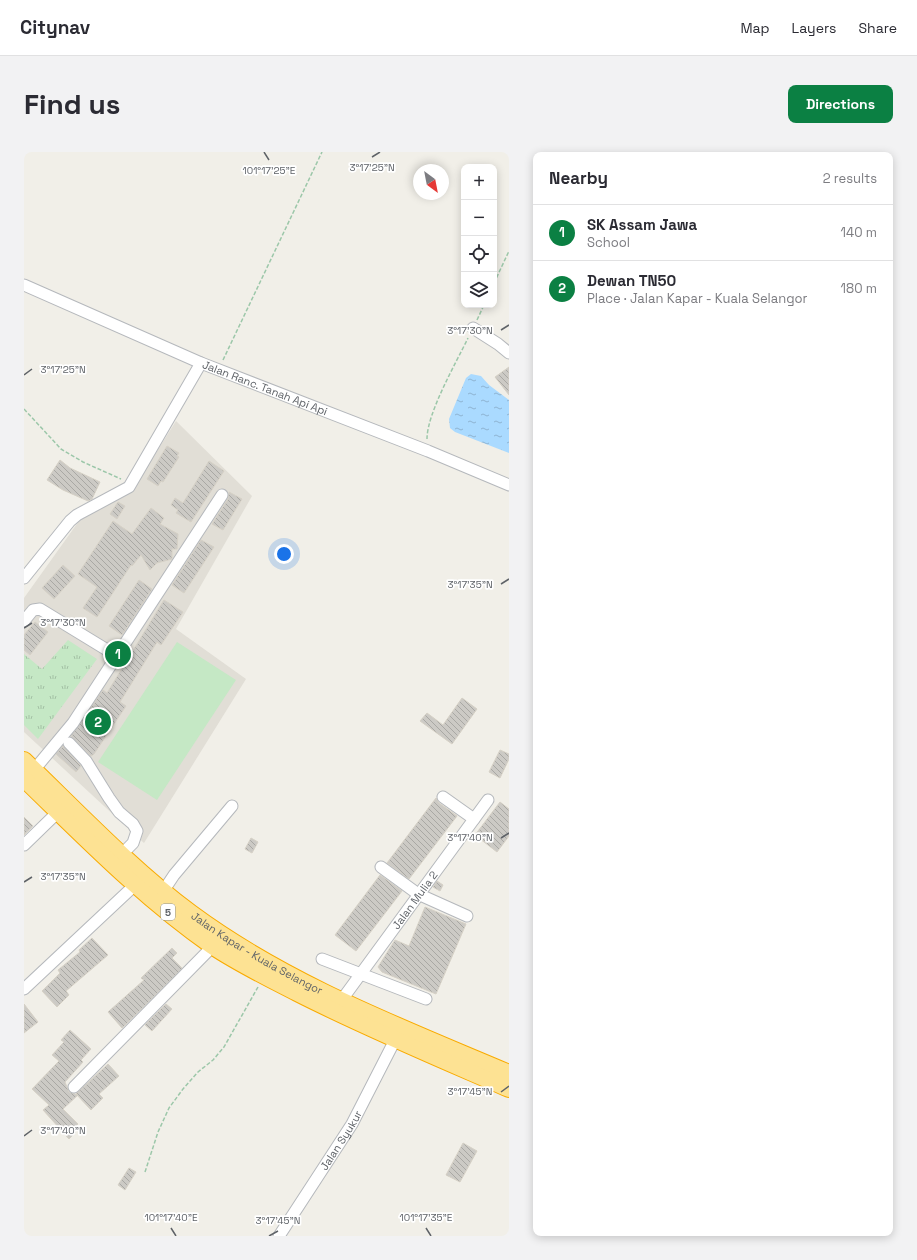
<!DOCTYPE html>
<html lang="en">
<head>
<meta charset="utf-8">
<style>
	:root { --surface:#fff; --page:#f2f2f3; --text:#2b2b33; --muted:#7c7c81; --line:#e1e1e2; --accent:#0b8043 }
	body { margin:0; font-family:"Space Grotesk",sans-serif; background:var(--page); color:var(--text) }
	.controls { position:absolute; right:12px; top:12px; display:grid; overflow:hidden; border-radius:8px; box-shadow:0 2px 10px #0003 }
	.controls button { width:36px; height:36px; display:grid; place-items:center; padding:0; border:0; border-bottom:1px solid var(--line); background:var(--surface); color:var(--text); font:20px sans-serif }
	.compass { position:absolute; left:389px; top:12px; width:36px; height:36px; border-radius:50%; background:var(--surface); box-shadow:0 2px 10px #0003; rotate:148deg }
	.you { position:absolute; left:260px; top:402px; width:14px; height:14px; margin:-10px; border:3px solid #fff; border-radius:50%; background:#1a73e8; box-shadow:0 0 0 6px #1a73e833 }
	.badge { display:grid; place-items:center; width:26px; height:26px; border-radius:50%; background:var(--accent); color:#fff; font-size:13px; font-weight:700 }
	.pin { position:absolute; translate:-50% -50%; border:2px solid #fff; box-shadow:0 1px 4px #0006 }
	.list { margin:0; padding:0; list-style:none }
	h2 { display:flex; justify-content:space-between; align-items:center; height:52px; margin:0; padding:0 16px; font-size:17px }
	h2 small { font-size:13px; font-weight:400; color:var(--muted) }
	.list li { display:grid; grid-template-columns:26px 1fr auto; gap:12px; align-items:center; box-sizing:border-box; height:56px; padding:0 16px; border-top:1px solid var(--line) }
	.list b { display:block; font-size:15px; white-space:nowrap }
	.list p { margin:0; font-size:13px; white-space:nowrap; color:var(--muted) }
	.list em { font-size:13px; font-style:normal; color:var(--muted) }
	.icon { flex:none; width:22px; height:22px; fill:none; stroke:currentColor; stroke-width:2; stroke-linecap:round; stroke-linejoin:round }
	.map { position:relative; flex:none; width:485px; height:1084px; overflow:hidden; border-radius:8px }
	header { display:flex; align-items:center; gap:24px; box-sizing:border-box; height:56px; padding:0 20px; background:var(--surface); border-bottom:1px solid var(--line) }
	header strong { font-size:19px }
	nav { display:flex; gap:22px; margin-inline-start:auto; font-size:14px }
	.intro { display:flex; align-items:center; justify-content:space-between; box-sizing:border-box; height:96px; padding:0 24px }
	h1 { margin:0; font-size:28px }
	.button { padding:10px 18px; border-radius:8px; background:var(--accent); color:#fff; font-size:14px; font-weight:700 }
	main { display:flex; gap:24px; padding:0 24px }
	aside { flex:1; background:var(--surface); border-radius:8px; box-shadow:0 2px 10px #0003 }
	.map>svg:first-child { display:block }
	.education { fill:#e1ded6 }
	.grass { fill:url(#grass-tufts) }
	.garden { fill:#c5e8c5 }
	.water { fill:url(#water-ripples) }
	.building { fill:url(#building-back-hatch); stroke:#d6d1c6 }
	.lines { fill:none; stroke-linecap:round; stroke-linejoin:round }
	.minor-casing { stroke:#b5b8bc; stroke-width:13 }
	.highway-casing { stroke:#f9ab00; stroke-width:18 }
	.path { stroke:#9cc7a9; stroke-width:1.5; stroke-dasharray:4 2; stroke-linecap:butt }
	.minor { stroke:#fff; stroke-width:11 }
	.highway { stroke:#fde293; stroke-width:16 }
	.ticks { fill:none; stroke:#5f6368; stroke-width:1.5 }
	.labels { text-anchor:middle; stroke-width:3.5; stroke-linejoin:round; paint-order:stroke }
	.shield { fill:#fff; stroke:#8f9295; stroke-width:1 }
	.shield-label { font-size:10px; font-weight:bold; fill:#5f6368 }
	.street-label { font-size:11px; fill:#5f6368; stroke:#fff }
	.ticks-label { font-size:10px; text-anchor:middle; fill:#5f6368; stroke:#fff; stroke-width:3.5; stroke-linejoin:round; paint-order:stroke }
</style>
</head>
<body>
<header>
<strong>Citynav</strong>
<nav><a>Map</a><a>Layers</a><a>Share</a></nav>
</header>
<div class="intro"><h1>Find us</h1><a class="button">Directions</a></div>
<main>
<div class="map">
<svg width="485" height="1084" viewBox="0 0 485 1084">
	<defs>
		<pattern id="grass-tufts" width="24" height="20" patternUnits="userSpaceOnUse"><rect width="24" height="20" fill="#c5e8c5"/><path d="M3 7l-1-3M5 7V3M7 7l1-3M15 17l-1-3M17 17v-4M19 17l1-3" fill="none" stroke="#a3c0a4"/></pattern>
		<pattern id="water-ripples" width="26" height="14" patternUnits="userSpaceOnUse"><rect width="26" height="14" fill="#aadaff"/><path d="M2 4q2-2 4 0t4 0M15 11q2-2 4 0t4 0" fill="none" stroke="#8eb4d2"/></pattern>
		<pattern id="building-back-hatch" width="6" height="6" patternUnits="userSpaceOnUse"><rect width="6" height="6" fill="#cccac5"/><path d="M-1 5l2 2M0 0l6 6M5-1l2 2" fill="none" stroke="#a9a8a4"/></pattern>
	</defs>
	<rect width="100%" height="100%" fill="#f1efe8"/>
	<path class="education" d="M152 269 228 344 152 477 222 527 120 691 0 580V446L60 362 110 336Z"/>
	<path class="grass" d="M44 488 73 507 14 587 0 573V502L18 517Z"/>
	<path class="garden" d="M153 490 212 528 133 648 74 610Z"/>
	<path class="water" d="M447 222 457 224 465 233 485 248V301L431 280 426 276 425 267 442 226Z"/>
	<path class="building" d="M485 215V243L471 225Z
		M143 294 155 301 153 304 155 305 139 330 137 329 134 334 123 327Z
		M36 308 46 316 76 330 68 347 64 349 39 338 23 328Z
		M185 309 200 319 167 370 152 361 154 358 147 353 151 346 159 351Z
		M205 340 218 347 199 378 188 372 204 347Z
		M94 350 101 354 93 367 86 362Z
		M127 356 140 366 136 372 154 382 153 397H148V407L133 411 126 418 117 403 108 414 107 413 73 465 59 456 73 435 54 422 89 369 108 382Z
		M177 388 190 395 160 441 148 433Z
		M39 413 51 424 30 447 18 436Z
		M115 428 128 437 98 483 85 474Z
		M140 448 159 460 137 493 133 490 96 550 102 554 70 602 67 604 47 584 79 538 83 541Z
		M11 470 24 480 6 503 0 498V483Z
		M438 546 453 557 428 592 396 569 403 561 419 573Z
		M39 594 57 614 52 620 32 602Z
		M476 598 485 602V607L476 626 465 620Z
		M412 646 415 651 433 664 385 727 363 711Z
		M476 650 485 657V684L473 700 451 683Z
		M0 665 9 674 0 683Z
		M227 686 234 690 228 701 221 697Z
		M356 723 378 739 332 799 311 783Z
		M413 729 419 733 416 739 409 735Z
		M401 755 442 772 412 842 358 820 354 815 371 788 385 794Z
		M68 786 84 803 42 839 45 843 33 855 18 839 36 821 34 818 56 800 55 798Z
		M148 796 153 801 148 806 158 816 98 876 84 860 120 828 117 826Z
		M0 852 14 870 0 881Z
		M142 852 148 857 128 879 121 873Z
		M46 878 67 897 57 908 59 910 41 930 45 940 54 943 39 957 54 972 49 977 52 980 45 987 19 958 25 953 8 937 35 909 28 903 40 890 37 888Z
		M84 912 95 924 75 942 79 946 67 958 52 942Z
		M439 991 453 999 436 1030 422 1023Z
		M105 1016 112 1020 101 1038 94 1033Z"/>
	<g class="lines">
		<g class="minor-casing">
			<g id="minor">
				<path id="s1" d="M0 133 177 211 404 299 485 333"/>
				<path d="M449 176 474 192 485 201"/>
				<path d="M0 426 46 369 53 363 105 335 177 211"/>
				<path d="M0 469 9 458 16 457 93 504"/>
				<path d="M45 591 62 609 85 646 95 660 109 672 113 679 109 691 98 702"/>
				<path d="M10 618 49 571 198 343"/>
				<path d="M419 645 450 667"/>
				<path d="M0 693 34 660"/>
				<path d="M357 715 394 742 443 764"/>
				<path d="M140 738 150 723 208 654"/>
				<path d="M298 807 402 847"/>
				<path d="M0 837 112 732"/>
				<path id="s2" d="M314 853 464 648"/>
				<path d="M50 935 189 794"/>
				<path id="s3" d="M255 1084 328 972 371 888"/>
			</g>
		</g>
		<g class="highway-casing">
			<g id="highway">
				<path id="s4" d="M0 608C53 659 108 717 167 761 263 832 377 875 485 921"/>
				<path d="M0 627C60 685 119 746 188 794 215 812 244 826 273 841 342 876 414 906 485 937"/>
			</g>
		</g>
		<path class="path" d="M470 131 485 99
			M453 168 460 153
			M199 208 298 0
			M0 257 37 297 59 310 97 327
			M403 287C403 261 432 211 444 186
			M121 1020 134 980 145 956 159 937 174 920 189 908 200 895 234 835"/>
		<use href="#minor" class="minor"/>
		<use href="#highway" class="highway"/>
	</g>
	<path class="ticks" d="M240 0 245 8M348 5 356 0M477 178 485 173M0 223 8 217M477 432 485 427M0 476 8 471M477 686 485 681M0 730 8 725M477 940 485 934M0 984 8 978M147 1076 152 1084M402 1076 407 1084M245 1084 254 1079"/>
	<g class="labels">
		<rect class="shield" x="137" y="752" width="14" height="16" rx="3"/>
		<g class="shield-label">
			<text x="144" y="764">5</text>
		</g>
		<g class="street-label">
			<text dy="4" stroke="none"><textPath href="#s1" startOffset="262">Jalan Ranc. Tanah Api Api</textPath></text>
			<text dy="4" stroke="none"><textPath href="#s2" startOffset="130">Jalan Mulia 2</textPath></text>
			<text dy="4" stroke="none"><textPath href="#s4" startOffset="304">Jalan Kapar - Kuala Selangor</textPath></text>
			<text dy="4" stroke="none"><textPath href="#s3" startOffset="114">Jalan Syukur</textPath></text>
		</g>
	</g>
	<g class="ticks-label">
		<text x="348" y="19">3°17'25"N</text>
		<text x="245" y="22">101°17'25"E</text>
		<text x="446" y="182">3°17'30"N</text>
		<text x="39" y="221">3°17'25"N</text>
		<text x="446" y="436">3°17'35"N</text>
		<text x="39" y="474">3°17'30"N</text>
		<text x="446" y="689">3°17'40"N</text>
		<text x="39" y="728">3°17'35"N</text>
		<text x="446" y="943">3°17'45"N</text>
		<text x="39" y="982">3°17'40"N</text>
		<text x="147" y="1069">101°17'40"E</text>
		<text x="402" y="1069">101°17'35"E</text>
		<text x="254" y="1072">3°17'45"N</text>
	</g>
</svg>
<div class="controls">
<button>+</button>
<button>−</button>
<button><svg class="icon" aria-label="locate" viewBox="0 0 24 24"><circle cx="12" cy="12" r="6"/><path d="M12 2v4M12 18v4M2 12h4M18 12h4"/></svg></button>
<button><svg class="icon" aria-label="layers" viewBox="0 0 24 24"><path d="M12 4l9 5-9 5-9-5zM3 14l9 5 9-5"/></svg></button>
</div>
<svg class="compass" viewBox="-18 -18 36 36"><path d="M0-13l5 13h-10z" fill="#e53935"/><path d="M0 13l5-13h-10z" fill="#7c7c81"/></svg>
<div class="you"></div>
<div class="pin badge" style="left:94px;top:502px">1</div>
<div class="pin badge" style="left:74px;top:570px">2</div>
</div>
<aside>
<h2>Nearby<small>2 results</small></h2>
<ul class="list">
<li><span class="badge">1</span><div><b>SK Assam Jawa</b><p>School</p></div><em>140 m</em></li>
<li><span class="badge">2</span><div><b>Dewan TN50</b><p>Place · Jalan Kapar - Kuala Selangor</p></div><em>180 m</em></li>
</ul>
</aside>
</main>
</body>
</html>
